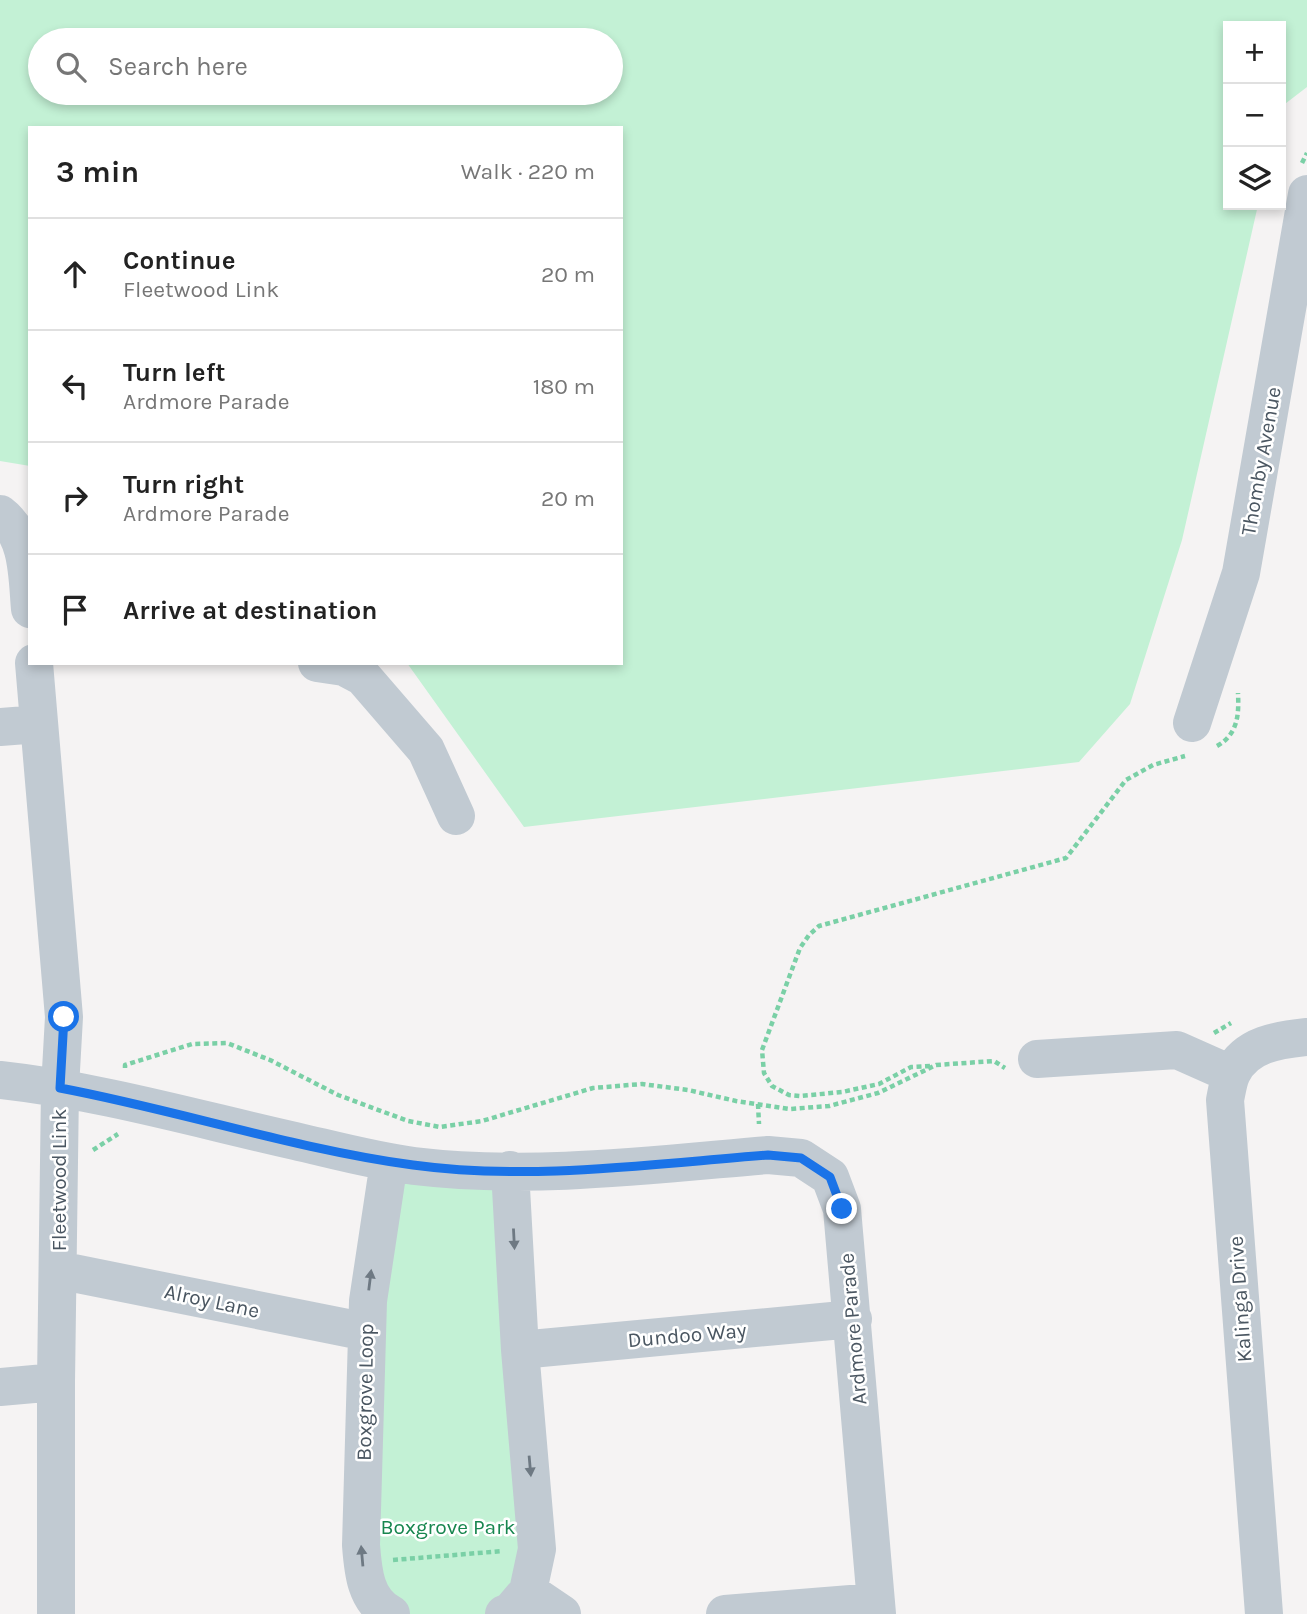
<!DOCTYPE html>
<html lang="en">
<head>
<meta charset="utf-8">
<style>
	:root { --surface:#fff; --page:#f2f2f2; --text:#222; --muted:#767676; --line:#e0e0e0 }
	body { margin:0; font-family:Karla,sans-serif; background:var(--page); color:var(--text) }
	.controls { position:absolute; right:21px; top:21px; display:grid; overflow:hidden; border-radius:0px; box-shadow:0 4px 10px #0003 }
	.controls button { width:63px; height:63px; display:grid; place-items:center; padding:0; border:0; border-bottom:2px solid var(--line); background:var(--surface); color:var(--text); font:35px sans-serif }
	.stop { position:absolute; width:21px; height:21px; margin:-16px; border:5px solid #1a73e8; border-radius:50%; background:#fff }
	.stop.end { background:#1a73e8; border-color:#fff; box-shadow:0 2px 7px #0008 }
	.list { margin:0; padding:0; list-style:none }
	h2 { display:flex; justify-content:space-between; align-items:center; height:91px; margin:0; padding:0 28px; font-size:30px }
	h2 small { font-size:23px; font-weight:400; color:var(--muted) }
	.list li { display:grid; grid-template-columns:46px 1fr auto; gap:21px; align-items:center; box-sizing:border-box; height:112px; padding:0 28px; border-top:2px solid var(--line) }
	.list b { display:block; font-size:26px; white-space:nowrap }
	.list p { margin:0; font-size:23px; white-space:nowrap; color:var(--muted) }
	.list em { font-size:23px; font-style:normal; color:var(--muted) }
	.icon { flex:none; width:38px; height:38px; fill:none; stroke:currentColor; stroke-width:2; stroke-linecap:round; stroke-linejoin:round }
	.map { position:relative; flex:none; width:1307px; height:1614px; overflow:hidden }
	.search { position:absolute; background:var(--surface); box-shadow:0 4px 10px #0003; left:28px; top:28px; width:595px; height:77px; display:flex; align-items:center; gap:18px; box-sizing:border-box; padding:0 24px; border-radius:38px; color:var(--muted); font-size:26px }
	.panel { position:absolute; background:var(--surface); box-shadow:0 4px 10px #0003; left:28px; top:126px; width:595px; height:539px; border-radius:0px }
	.map>svg:first-child { display:block }
	.green { fill:#c3f1d5; fill-rule:evenodd }
	.lines { fill:none; stroke-linecap:round; stroke-linejoin:round }
	.path { stroke:#7ad0a6; stroke-width:4.5; stroke-dasharray:5 3.5; stroke-linecap:butt }
	.minor { stroke:#c1cad2; stroke-width:38 }
	.oneway { fill:#6e7983 }
	.route { stroke:#1a73e8; stroke-width:9 }
	.labels { text-anchor:middle; stroke-width:5; stroke-linejoin:round; paint-order:stroke }
	.street-label { font-size:21px; fill:#4a5661; stroke:#fff }
	.park-label { font-size:21px; fill:#17864f; stroke:#fff }
</style>
</head>
<body>
<div class="map">
<svg width="1307" height="1614" viewBox="0 0 1307 1614">
	<rect width="100%" height="100%" fill="#f5f3f3"/>
	<path class="green" d="M0 0H1307V87L1281 107V26H1228V205H1258L1182 540 1130 704 1079 762 524 827 407 663H621V128H30V466L0 461ZM611 40V93H40V40Z
		M389 1162 510 1170 537 1549 505 1614H375Z"/>
	<g class="lines">
		<path class="path" d="M1302 163 1307 153
			M1217 746C1238 734 1239 715 1238 693
			M1214 1033 1231 1023
			M930 1066 911 1067 879 1084 842 1092 800 1096 789 1095 772 1086 764 1073 762 1050 800 948 809 935 819 926 1066 858 1126 780 1153 765 1185 756
			M125 1068V1065L192 1044 227 1043 270 1060 338 1095 408 1121 440 1127 482 1121 593 1088 642 1084 688 1090 736 1101 790 1109 829 1106 878 1093 936 1065 994 1061 1005 1068
			M758 1104 759 1124
			M93 1150 118 1134
			M393 1560 503 1551"/>
		<path class="minor" d="M0 514C29 536 27 576 30 609
			M34 663 64 1017 60 1088 56 1382V1614
			M317 663 344 667 363 677 426 750 456 816
			M1192 723 1241 573 1307 194
			M0 727 39 724
			M1037 1059 1177 1050 1231 1074
			M0 1080C100 1091 197 1119 295 1141 334 1150 374 1161 414 1166 531 1180 651 1165 768 1155L801 1158 830 1177 842 1209 877 1614
			M389 1162 368 1301 361 1545C363 1571 365 1601 391 1614
			M58 1270 367 1332
			M520 1350 853 1319
			M0 1387 56 1382
			M528 1591 562 1614
			M504 1614 510 1612 528 1591 537 1549 520 1350 510 1170
			M725 1614 876 1602
			M1264 1614 1225 1100C1227 1091 1228 1081 1232 1073 1246 1044 1278 1040 1307 1037"/>
	</g>
	<defs><path id="oneway-solid" d="M-6-.8H1V-3.2L6.5 0L1 3.2V.8H-6Z" transform="scale(1.75)"/></defs>
	<g class="oneway">
		<use href="#oneway-solid" transform="translate(514 1239) rotate(87)"/>
		<use href="#oneway-solid" transform="translate(370 1280) rotate(-83)"/>
		<use href="#oneway-solid" transform="translate(530 1466) rotate(85)"/>
		<use href="#oneway-solid" transform="translate(362 1556) rotate(-95)"/>
	</g>
	<g class="lines">
		<path class="route" d="M64 1017 60 1088C177 1110 295 1149 413 1165 530 1181 651 1164 768 1155L801 1158 830 1177 842 1209"/>
	</g>
	<g class="labels">
		<g class="street-label">
			<text transform="translate(1261 461) rotate(-80)" y="7">Thomby Avenue</text>
			<text transform="translate(59 1180) rotate(-90)" y="7">Fleetwood Link</text>
			<text transform="translate(1240 1299) rotate(-94)" y="7">Kalinga Drive</text>
			<text transform="translate(212 1301) rotate(12)" y="7">Alroy Lane</text>
			<text transform="translate(853 1329) rotate(-95)" y="7">Ardmore Parade</text>
			<text transform="translate(687 1335) rotate(-5)" y="7">Dundoo Way</text>
			<text transform="translate(365 1392) rotate(-89)" y="7">Boxgrove Loop</text>
		</g>
		<g class="park-label">
			<text x="448" y="1534">Boxgrove Park</text>
		</g>
	</g>
</svg>
<div class="controls">
<button>+</button>
<button>−</button>
<button><svg class="icon" aria-label="layers" viewBox="0 0 24 24"><path d="M12 4l9 5-9 5-9-5zM3 14l9 5 9-5"/></svg></button>
</div>
<div class="stop" style="left:64px;top:1017px"></div>
<div class="stop end" style="left:842px;top:1209px"></div>
<div class="search"><svg class="icon" aria-label="search" viewBox="0 0 24 24"><circle cx="10" cy="10" r="6"/><path d="M15 15l6 6"/></svg>Search here</div>
<section class="panel">
<h2>3 min<small>Walk · 220 m</small></h2>
<ul class="list">
<li><svg class="icon" aria-label="ahead" viewBox="0 0 24 24"><path d="M12 20V5M6 11l6-6 6 6"/></svg><div><b>Continue</b><p>Fleetwood Link</p></div><em>20 m</em></li>
<li><svg class="icon" aria-label="left" viewBox="0 0 24 24"><path d="M17 20v-9H6M10 6l-5 5 5 5"/></svg><div><b>Turn left</b><p>Ardmore Parade</p></div><em>180 m</em></li>
<li><svg class="icon" aria-label="right" viewBox="0 0 24 24"><path d="M7 20v-9h11M14 6l5 5-5 5"/></svg><div><b>Turn right</b><p>Ardmore Parade</p></div><em>20 m</em></li>
<li><svg class="icon" aria-label="arrive" viewBox="0 0 24 24"><path d="M6 21V4h12l-3 4 3 4H6"/></svg><div><b>Arrive at destination</b></div></li>
</ul>
</section>
</div>
</body>
</html>
